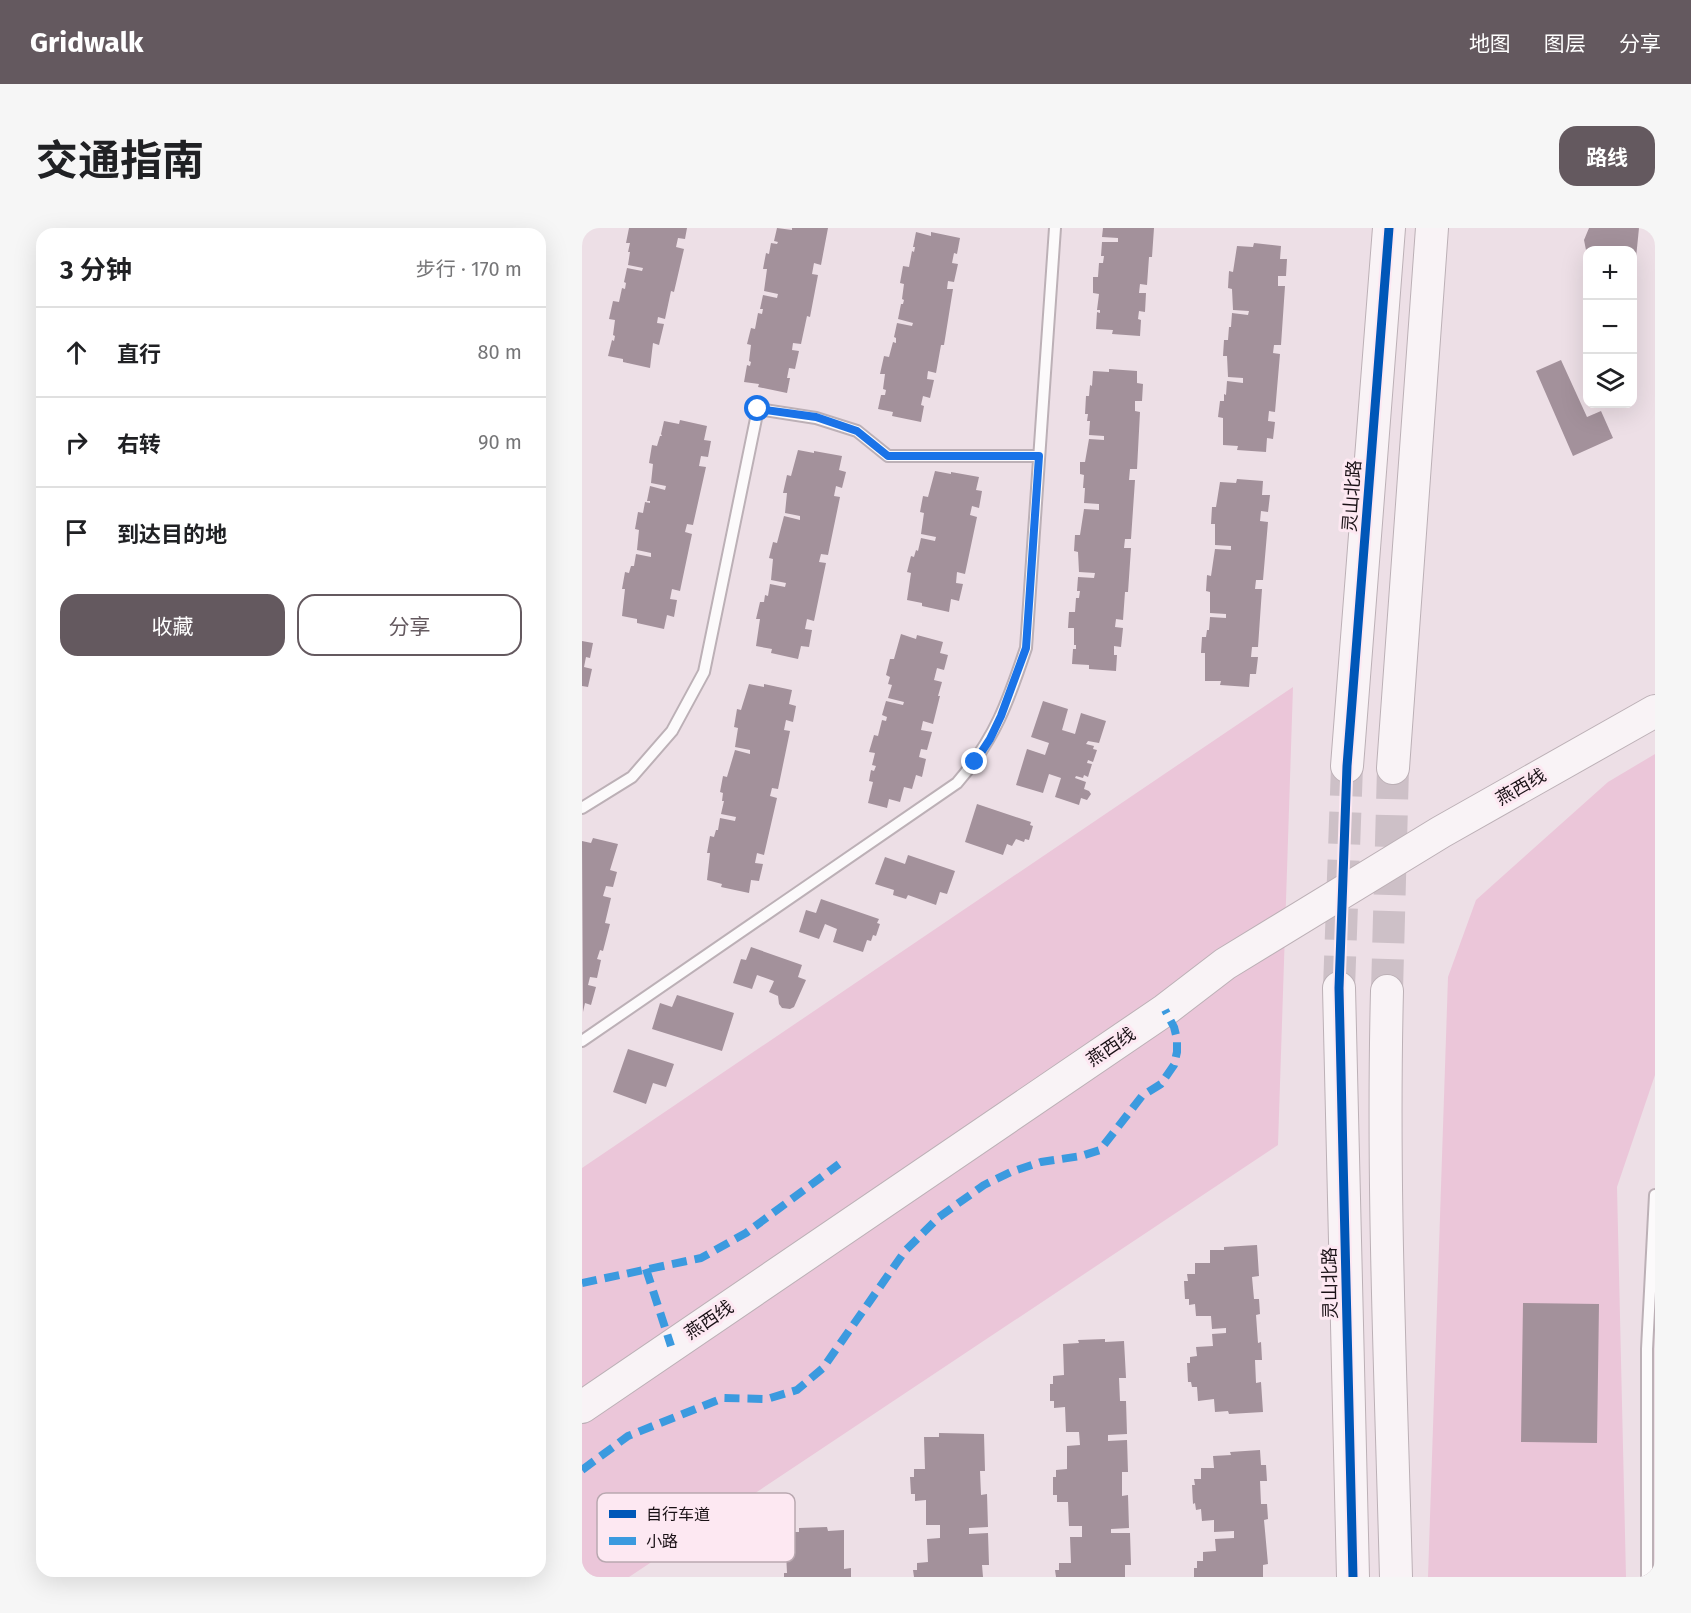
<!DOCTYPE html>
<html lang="zh">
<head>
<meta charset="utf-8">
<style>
	:root { --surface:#fff; --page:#f6f6f6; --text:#202124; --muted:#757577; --line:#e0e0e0; --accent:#64595f }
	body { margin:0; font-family:"Fira Sans","Noto Sans SC",sans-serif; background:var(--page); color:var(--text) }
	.controls { position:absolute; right:18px; top:18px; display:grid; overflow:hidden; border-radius:12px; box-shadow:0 6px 24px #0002 }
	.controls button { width:54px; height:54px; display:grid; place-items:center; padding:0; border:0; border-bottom:2px solid var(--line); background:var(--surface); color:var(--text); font:30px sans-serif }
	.stop { position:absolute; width:18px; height:18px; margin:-14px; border:4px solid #1a73e8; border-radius:50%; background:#fff }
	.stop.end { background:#1a73e8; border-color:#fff; box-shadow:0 2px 6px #0008 }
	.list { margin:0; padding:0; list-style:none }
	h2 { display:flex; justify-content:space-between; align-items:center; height:78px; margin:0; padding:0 24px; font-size:26px }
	h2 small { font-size:20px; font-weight:400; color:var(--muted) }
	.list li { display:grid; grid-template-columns:39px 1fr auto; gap:18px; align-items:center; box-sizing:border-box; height:90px; padding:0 24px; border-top:2px solid var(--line) }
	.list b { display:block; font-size:22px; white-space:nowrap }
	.list em { font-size:20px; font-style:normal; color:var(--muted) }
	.actions { display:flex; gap:12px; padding:18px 24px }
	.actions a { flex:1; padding:14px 0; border:2px solid var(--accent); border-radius:18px; text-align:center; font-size:21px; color:var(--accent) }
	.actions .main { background:var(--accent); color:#fff }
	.icon { flex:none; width:33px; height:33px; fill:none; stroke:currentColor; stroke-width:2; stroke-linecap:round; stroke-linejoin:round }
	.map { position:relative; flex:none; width:1073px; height:1349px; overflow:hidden; border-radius:18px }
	header { display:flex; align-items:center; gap:36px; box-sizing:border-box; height:84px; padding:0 30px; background:var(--accent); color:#fff }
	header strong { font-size:28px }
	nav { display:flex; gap:33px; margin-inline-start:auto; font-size:21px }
	.intro { display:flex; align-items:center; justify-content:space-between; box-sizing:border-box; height:144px; padding:0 36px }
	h1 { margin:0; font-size:42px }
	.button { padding:15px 27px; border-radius:18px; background:var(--accent); color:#fff; font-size:21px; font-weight:700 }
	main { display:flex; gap:36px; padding:0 36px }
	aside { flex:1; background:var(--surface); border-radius:18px; box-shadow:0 6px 24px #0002 }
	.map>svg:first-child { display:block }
	.green { fill:#ebc6d9 }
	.building { fill:#a3919b }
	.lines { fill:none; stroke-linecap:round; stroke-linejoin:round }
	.secondary-tunnel { stroke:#cdc0c7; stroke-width:32; stroke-dasharray:32 16; stroke-linecap:butt }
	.lane-casing { stroke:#bcb0b6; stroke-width:14 }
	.secondary-casing { stroke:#bcb0b6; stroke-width:34 }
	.lane { stroke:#fcfafb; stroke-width:10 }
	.secondary { stroke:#f9f3f6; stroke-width:32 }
	.quiet { stroke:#3b9adf; stroke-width:8; stroke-dasharray:15 8; stroke-linecap:butt }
	.cycleway-casing { stroke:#fde8f2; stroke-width:13 }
	.cycleway { stroke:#0057b8; stroke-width:9 }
	.route { stroke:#1a73e8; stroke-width:8 }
	.labels { text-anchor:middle; stroke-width:6; stroke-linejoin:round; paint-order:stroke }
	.street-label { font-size:18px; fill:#1a1116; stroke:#fde8f2 }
	.key { fill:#fde8f2; stroke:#b9a8b0; stroke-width:1.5 }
	.key-label { font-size:16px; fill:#1a1116 }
</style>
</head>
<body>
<header>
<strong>Gridwalk</strong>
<nav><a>地图</a><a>图层</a><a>分享</a></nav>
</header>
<div class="intro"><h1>交通指南</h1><a class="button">路线</a></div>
<main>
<aside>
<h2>3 分钟<small>步行 · 170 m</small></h2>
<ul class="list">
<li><svg class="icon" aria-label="ahead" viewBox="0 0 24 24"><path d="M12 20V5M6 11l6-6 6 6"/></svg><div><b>直行</b></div><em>80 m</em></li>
<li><svg class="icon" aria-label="right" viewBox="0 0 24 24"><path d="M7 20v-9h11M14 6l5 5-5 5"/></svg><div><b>右转</b></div><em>90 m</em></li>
<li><svg class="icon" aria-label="arrive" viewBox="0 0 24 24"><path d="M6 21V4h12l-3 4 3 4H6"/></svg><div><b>到达目的地</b></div></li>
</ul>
<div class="actions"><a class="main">收藏</a><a>分享</a></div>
</aside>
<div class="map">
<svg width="1073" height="1349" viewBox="0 0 1073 1349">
	<rect width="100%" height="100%" fill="#eddfe6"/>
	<path class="green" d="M711 459 696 917 47 1349H0V940Z
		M1073 526V847L1035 959 1044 1349H846L866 749 894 672 1026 554Z"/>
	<path class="building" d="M47 0H105L103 11 96 10 94 19 102 21 92 64 89 63 83 91 76 89 75 95 82 96 77 117 71 115 68 140 41 134V131L26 128 30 112 32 113 33 108 31 107 33 92 27 91 31 73 37 74 40 60 43 61 44 55 42 54 45 40 60 43 61 40 46 37 48 24H46L48 15H44Z
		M195 0 210 2V0H246L239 37 232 35 230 46 236 47 228 89 225 88 219 116 211 115 210 122 217 123 213 141 207 140 205 150H208L205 165 176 159 177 156 162 154 165 137 168 138 169 134 167 133 169 117 165 116 169 100 173 101 176 85 180 86 181 81H178L181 67 195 70 196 66 182 63 185 41H181L184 25 187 26 189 15 195 16 196 14 192 13Z
		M521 0H572L570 29H567L565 57 558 56 557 65H564L563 84 557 83 556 91 559 92 558 108 530 106 531 102 514 101 515 84 518 85V82H515L517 66 511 65V49H516L517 35H521L522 28H519L520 14H536V10L520 9Z
		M1007 0H1057L1052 50H1050V22H1005V27L1002 12Z
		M334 4 349 8V4L378 10 375 26 372 25 370 35 376 36 372 54 366 53 365 61H371L362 117H359L354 145 346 143 345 151 352 152 348 170 341 168 339 177 342 178 339 194 310 188 311 184 296 181 299 167H303L304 162 301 161 303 146H298L302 128 307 129 311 114 314 115V110L312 109 315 95 330 98 331 95 316 91 319 76H321L322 72 320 71 322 56 318 55 321 38 327 39 330 23 332 24 333 19H331Z
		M672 15 699 18 698 31H705L704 48H696V58H703L699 117H692L691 125 698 126 693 184 687 183 686 193 693 194 691 211 685 210 684 224 655 222 656 218 641 217V190L636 189 638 173H642V166L644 167 645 153 661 155V150L646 149 645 128H641L642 112H646L647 99H649L650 85 666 87 667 83 651 82 650 61 646 60 647 43 651 44 655 18 671 19Z
		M979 132 1005 189 1019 183 1031 210 991 228 954 143Z
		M527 141 555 143V155L561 156 560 173H553V183L558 184 555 241H548L547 252H553L549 311H543L542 320H549L546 364H543L541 392 534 391 533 399 541 400 539 419 532 418V427H535L534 443 507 441V437L490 436 491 421H494V417H492V400H486L487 384H493L494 370H497L498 363H495L496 349 512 350 513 345 497 344 496 324 492 323 493 307H498L502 281 517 282V276L502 275 503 260H501L502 247 498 246V234H503L507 211 522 212V208L507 207 508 193H505L506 186H503L504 168H507L508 157 510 158 511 143 527 144Z
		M98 192 125 198 122 212 129 213 126 229 119 228 117 238 124 239 111 297 105 296 103 304 110 306 98 363 90 361 88 371 95 372 92 389 85 387 82 401 55 395V391L40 388 43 361H40L43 344 47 345 49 338H52L54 326 69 329V325L55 322 57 302 53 301 56 284 61 285 63 274 68 275V273H65L68 258 83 262 84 258 69 255 71 236 67 235 70 217 75 218 78 208H80L79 206 82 193 97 196Z
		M216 222 232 225V223L260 228 257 242 264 244 260 260 254 258 252 268 258 269 246 327 239 326 237 334 244 335 232 393 225 391 223 401 230 402 227 419 219 418 216 431 189 425 190 421 174 418 178 391H174L178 374H182L183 367 186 368 188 356 203 359 204 355 189 352 191 331 187 330 191 314 195 315 202 288 218 292V288L203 285 205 265H201L205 247 209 248Z
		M353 243 369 246V244L397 249 394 262 400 263 397 280 390 278 388 287 395 289 383 346 375 344 374 355 381 356 377 373 369 371 367 384 340 378V375L325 372 329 345 325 344 329 328 332 329 334 322 336 323 339 310 353 313 354 309 339 306 342 285 338 284 341 268 346 269Z
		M655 251 681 253 680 267H688L686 284 679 283 678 293 686 294 681 352H674L673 361H680L676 419H670L669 429H676L674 446H668L667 459 638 457 639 453H623V425H619L620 409H624L625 402H627L628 389 644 390V386L628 385V364L624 363 625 347 629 348 633 321 649 322V318L633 317V296H629L630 279H634L638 254 654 255Z
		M319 406 334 411 335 407 361 414 358 425 366 427 362 442 355 440 352 452 360 454 356 468H358L351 496 341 493 339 502 350 504 345 522 339 521 337 529 344 531 340 549 334 547 330 561 322 559 318 574 307 571 305 580 286 575 291 554 287 553 289 542 292 543 294 538 290 537 293 525 287 524 292 507 296 508 300 492 304 493 305 489 300 487 304 473 321 477 322 474 306 470 310 457 306 456 308 449 304 447 308 431H312Z
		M0 413 11 415 8 430 4 429 2 439 10 441 6 459 0 458Z
		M167 456 182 459V456L210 462 207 476 214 478 211 494 204 492 202 502 208 503 196 561 190 560 188 568 195 570 182 627 175 625 173 635 181 636 177 653 169 652 167 665 139 659 140 656 125 652 128 625H125L128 608 132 609 134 602H136L138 590 153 593 154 589 139 586 142 573H140L141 565 138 564 141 548 145 549 153 522 168 526V522L153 519 156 500 152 499 155 481 159 482Z
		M461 473 486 481 480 502 493 506 499 485 524 493 517 515 506 513 504 516 512 518 511 521 515 522 511 534 506 532 505 535 510 536 506 549 502 547 501 550 494 548 493 550 504 554 502 561 507 563 509 566 505 572 499 570 497 577 473 569 479 550 467 546 461 565 434 557 445 521 463 527 467 515 449 509Z
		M395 576 449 594 448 597 451 598 447 612 443 611 442 614 434 611 430 618 425 616 421 627 383 614Z
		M11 610 36 616 28 642 35 644 31 659 24 658 21 668 29 670 23 695 28 696 21 723 18 722 15 731 19 732 15 750 8 749 6 757 14 759 9 777 3 775 1 784 0 613 9 615Z
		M326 627 373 643 365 666 358 664 354 677 326 667 324 671 311 667 312 662 293 656 303 629 323 636Z
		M239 671 297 691 295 695 298 696 294 708 291 707 289 713 285 712 281 724 251 714 255 701 243 696 237 711 217 704 224 682 234 685Z
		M169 719 220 737 216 749 224 752 212 779 208 781 200 780 197 776 196 768 187 764 192 753 175 747 170 761 151 755 159 731 164 732Z
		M95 767 152 785 140 823 70 801 78 775 90 779Z
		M46 821 92 836 84 859 71 855 64 876 31 864Z
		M675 1017 677 1048 670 1049 672 1071H677L678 1086 674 1087 676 1115 679 1114 680 1132H673L674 1155 679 1154 681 1184 647 1186 646 1183 633 1184 632 1171 616 1173 615 1159H610L609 1154H606L605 1135H608V1129L615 1128 614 1119 631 1118 630 1106 644 1105V1100L630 1101 629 1088H614L613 1076 607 1077V1071H603L602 1053H606L605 1046H613V1035H628V1022H642V1019Z
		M941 1075 1017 1076 1015 1215 939 1214Z
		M523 1111V1114L542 1113 544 1150H537L538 1173H544L545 1206 526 1207V1213L545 1212 546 1244H540V1268L546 1267 547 1300 529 1301V1305H548L549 1337H543V1349H474L473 1342H477V1335H489L488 1309H500V1298H487L486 1274H475V1267H471V1249H474V1242L485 1241V1218L498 1217 497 1204H484L483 1179 472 1180V1173H468V1156H471V1148L482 1147 481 1116 497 1115 496 1112Z
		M357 1205 402 1206 403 1243H398L399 1267 405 1266 406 1299 387 1300V1306L406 1305 407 1337H400L401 1349H332L331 1342H335V1335L346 1334 345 1311 358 1310V1297H344V1272L333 1273V1266H329L328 1249H332V1241H343L342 1209H357Z
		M678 1222 679 1237H684L685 1253H678L679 1276H685L686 1291 682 1292 686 1336 681 1337V1349H612V1340H615V1333H621V1324L634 1323 633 1311 652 1310V1303L632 1304V1292L620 1293 619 1281 614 1282 613 1275 611 1276 610 1257H613L612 1251H619V1240H632L631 1228 649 1227 648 1224Z
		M245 1299 246 1303 262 1302V1341L269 1340V1349H202V1345H205L203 1304H217V1300Z"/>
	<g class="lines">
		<path class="secondary-tunnel" d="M757 760 765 538
			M805 763 811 540"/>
		<g class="lane-casing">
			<path id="lane" d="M0 580 50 549 90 503 122 444 176 181 234 190 275 203 306 228H457
				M0 813 375 555C413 511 426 474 444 420L473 0
				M1065 1349V1121L1073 967"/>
		</g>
		<g class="secondary-casing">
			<path id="secondary" d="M765 538 807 0
				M811 540 850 0
				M757 760 771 1349
				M805 763C800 959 809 1154 814 1349
				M0 1179 583 782 643 736 859 604 1073 483"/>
		</g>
		<use href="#lane" class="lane"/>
		<use href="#secondary" class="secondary"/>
		<path class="quiet" d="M64 1041 89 1118
			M0 1055 119 1030 164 1005 257 936
			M0 1242 46 1208 141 1170 185 1171 215 1162 241 1140 323 1023 357 989 402 957 429 944 459 934 499 928 518 922 560 868 579 856 592 837 595 824V811L592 799 583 782"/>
		<g class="cycleway-casing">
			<path id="cycleway" d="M771 1349 757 760 765 538 807 0"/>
		</g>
		<use href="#cycleway" class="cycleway"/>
	</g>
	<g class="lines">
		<path class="route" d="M176 181 234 189 275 203 306 228H457L444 420 419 488 408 511 393 534"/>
	</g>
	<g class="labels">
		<g class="street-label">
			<text transform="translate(770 268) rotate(-86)" y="6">灵山北路</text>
			<text transform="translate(939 559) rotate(-30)" y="6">燕西线</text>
			<text transform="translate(529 819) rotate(-34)" y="6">燕西线</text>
			<text transform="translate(748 1055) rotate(-91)" y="6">灵山北路</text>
			<text transform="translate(127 1092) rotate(-34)" y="6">燕西线</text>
		</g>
	</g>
	<rect x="15" y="1265" width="198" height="69" rx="9" class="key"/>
	<rect x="27" y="1282" width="27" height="8" fill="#0057b8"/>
	<rect x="27" y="1309" width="27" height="8" fill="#3b9adf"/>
	<g class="key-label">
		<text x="64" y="1292">自行车道</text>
		<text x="64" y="1319">小路</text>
	</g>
</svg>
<div class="controls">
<button>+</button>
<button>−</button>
<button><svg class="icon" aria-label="layers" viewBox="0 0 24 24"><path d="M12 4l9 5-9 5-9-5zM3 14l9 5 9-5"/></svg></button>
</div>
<div class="stop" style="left:176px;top:181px"></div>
<div class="stop end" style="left:393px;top:534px"></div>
</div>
</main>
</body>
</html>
